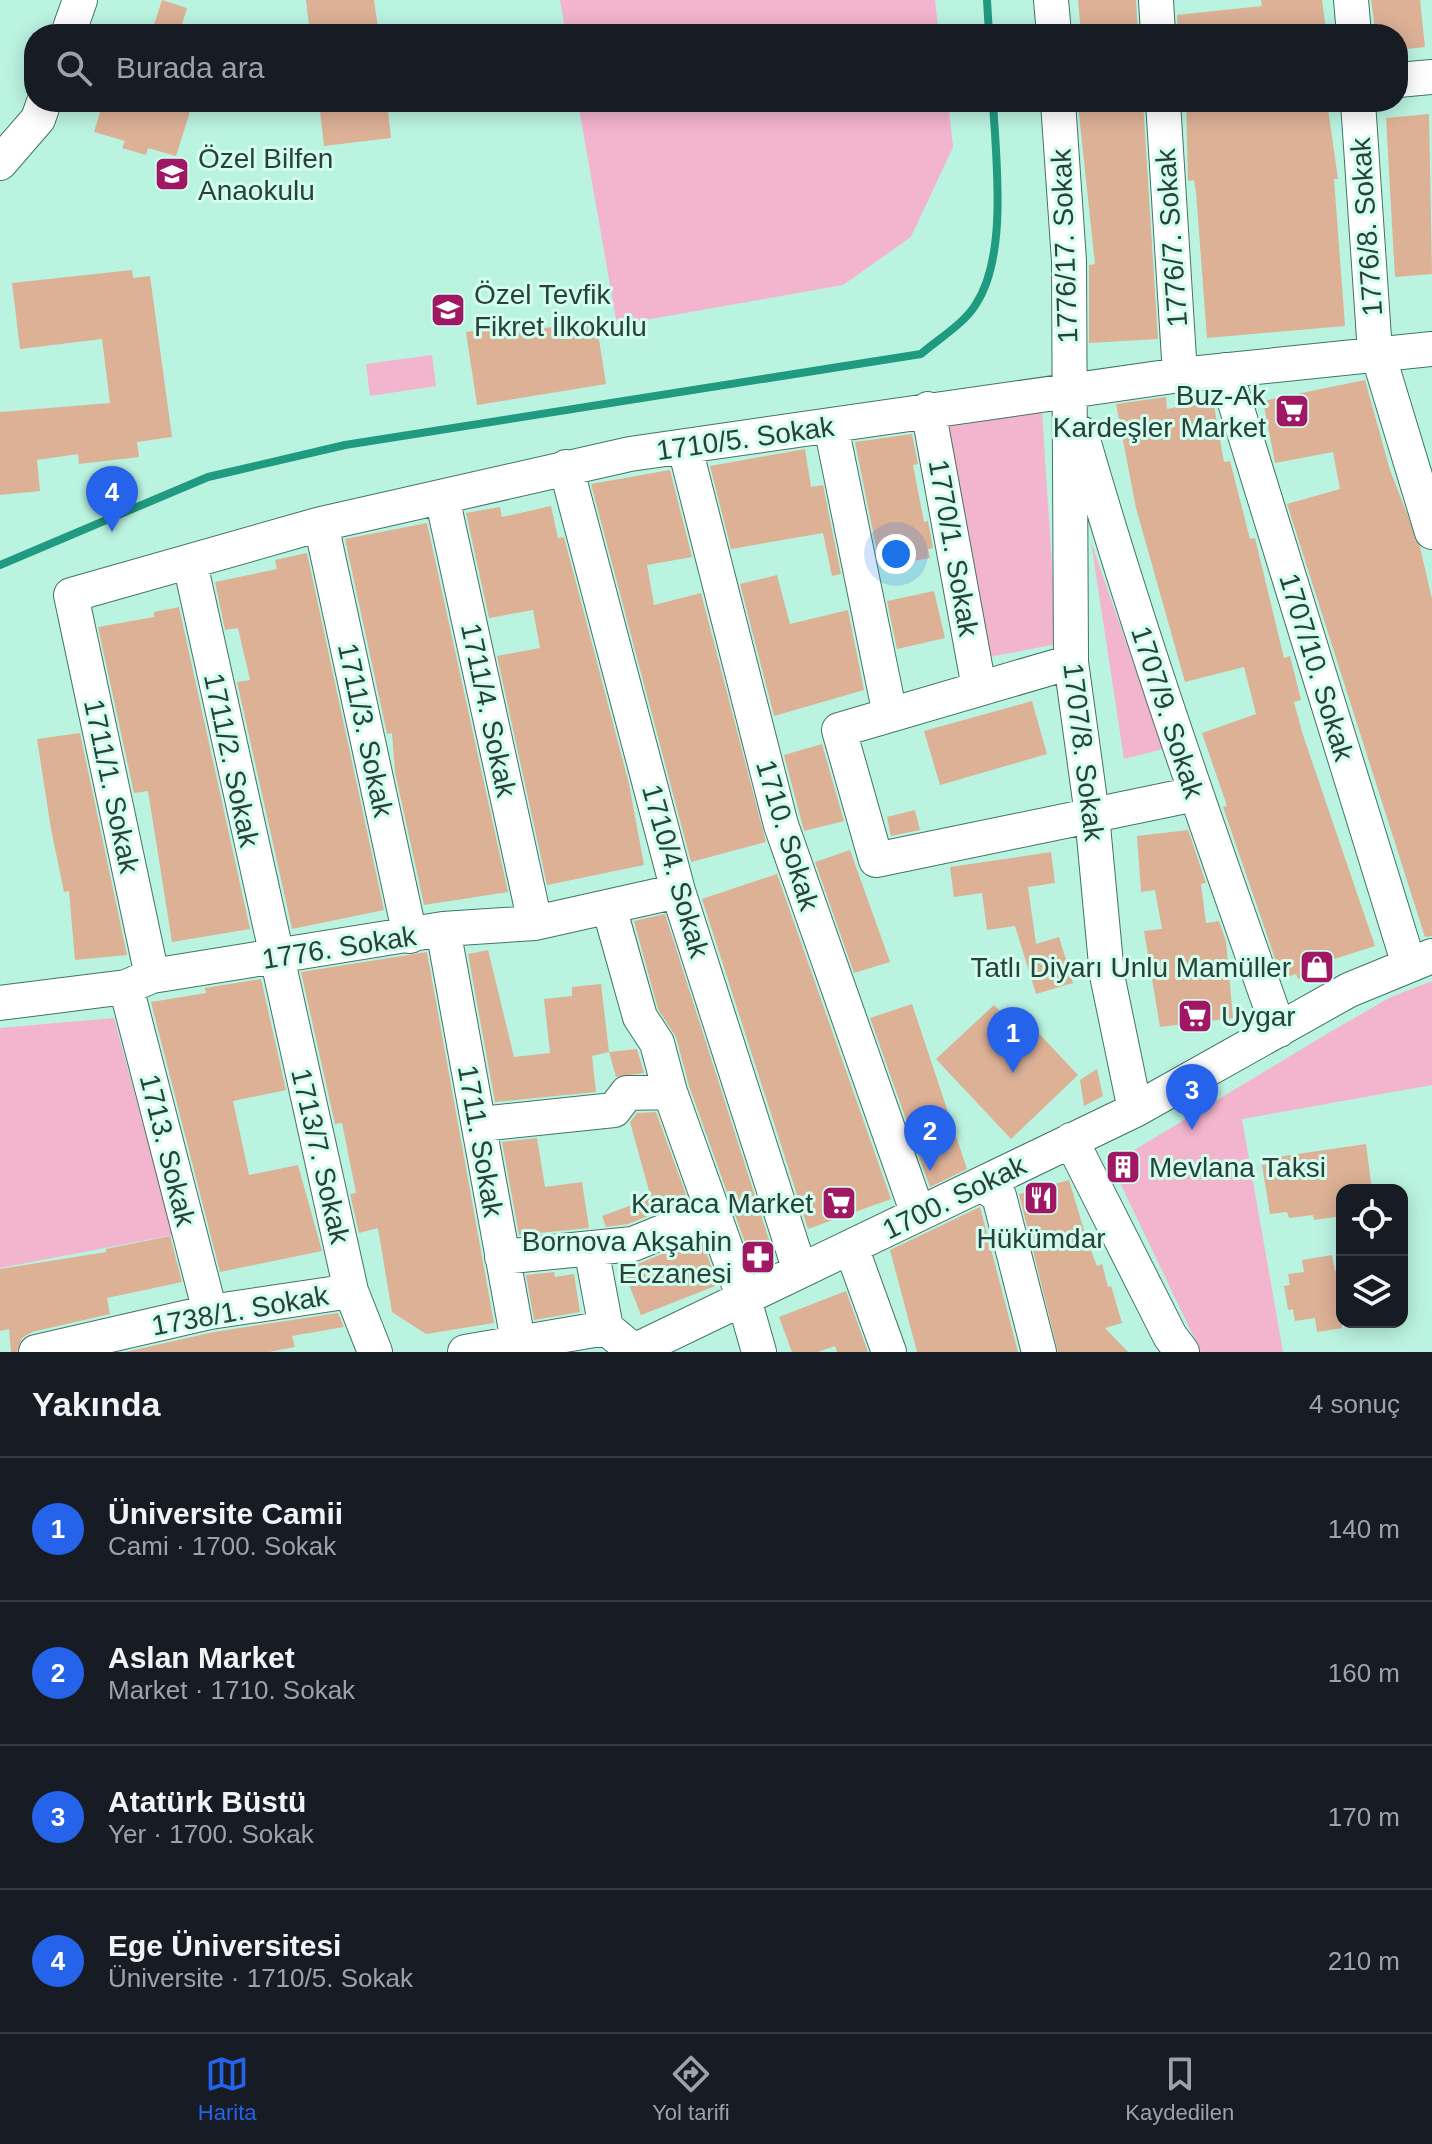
<!DOCTYPE html>
<html lang="tr">
<head>
<meta charset="utf-8">
<style>
	:root { --surface:#171b24; --page:#20242c; --text:#f1f3f6; --muted:#9ea1a6; --line:#363941; --accent:#2563eb }
	body { margin:0; font-family:Arial,sans-serif; background:var(--page); color:var(--text) }
	.controls { position:absolute; right:24px; bottom:24px; display:grid; overflow:hidden; border-radius:16px; box-shadow:0 4px 20px #0003 }
	.controls button { width:72px; height:72px; display:grid; place-items:center; padding:0; border:0; border-bottom:2px solid var(--line); background:var(--surface); color:var(--text); font:40px sans-serif }
	.you { position:absolute; left:896px; top:554px; width:28px; height:28px; margin:-20px; border:6px solid #fff; border-radius:50%; background:#1a73e8; box-shadow:0 0 0 12px #1a73e833 }
	.badge { display:grid; place-items:center; width:52px; height:52px; border-radius:50%; background:var(--accent); color:#fff; font-size:26px; font-weight:700 }
	.pin { position:absolute; translate:-50% -66px; filter:drop-shadow(0 2px 4px #0008) }
	.pin::after { content:''; position:absolute; top:42px; width:28px; height:24px; background:inherit; clip-path:polygon(0 0,100% 0,50% 100%) }
	.list { margin:0; padding:0; list-style:none }
	h2 { display:flex; justify-content:space-between; align-items:center; height:104px; margin:0; padding:0 32px; font-size:34px }
	h2 small { font-size:26px; font-weight:400; color:var(--muted) }
	.list li { display:grid; grid-template-columns:52px 1fr auto; gap:24px; align-items:center; box-sizing:border-box; height:144px; padding:0 32px; border-top:2px solid var(--line) }
	.list b { display:block; font-size:30px; white-space:nowrap }
	.list p { margin:0; font-size:26px; white-space:nowrap; color:var(--muted) }
	.list em { font-size:26px; font-style:normal; color:var(--muted) }
	.icon { flex:none; width:44px; height:44px; fill:none; stroke:currentColor; stroke-width:2; stroke-linecap:round; stroke-linejoin:round }
	.map { position:relative; flex:none; width:1432px; height:1352px; overflow:hidden }
	.search { position:absolute; background:var(--surface); box-shadow:0 4px 20px #0003; left:24px; right:24px; top:24px; height:88px; display:flex; align-items:center; gap:20px; box-sizing:border-box; padding:0 28px; border-radius:32px; color:var(--muted); font-size:30px }
	.sheet { height:680px; background:var(--surface) }
	nav { display:flex; justify-content:space-around; align-items:center; box-sizing:border-box; height:112px; border-top:2px solid var(--line); background:var(--surface); font-size:22px; color:var(--muted) }
	nav a { display:grid; justify-items:center; gap:4px }
	nav .on { color:var(--accent) }
	.map>svg:first-child { display:block }
	.green { fill:#f3b4cd }
	.lines { fill:none; stroke-linecap:round; stroke-linejoin:round }
	.stream { stroke:#209a80; stroke-width:8 }
	.building { fill:#dcb196 }
	.minor-casing { stroke:#407565; stroke-width:36 }
	.minor { stroke:#fff; stroke-width:34 }
	.labels { text-anchor:middle; stroke-width:6; stroke-linejoin:round; paint-order:stroke }
	.poi-label { font-size:28px; fill:#2a4039; stroke:#d1feef; text-anchor:start }
	.street-label { font-size:28px; fill:#2a4039; stroke:#d1feef }
</style>
</head>
<body>
<div class="map">
<svg width="1432" height="1352" viewBox="0 0 1432 1352">
	<rect width="100%" height="100%" fill="#bbf3e1"/>
	<path class="green" d="M560 0H935L939 34H566Z
		M578 102H948L953 147 911 237 843 285 617 325Z
		M432 355 436 386 370 396 366 364Z
		M1042 411 1057 644 989 657 938 421Z
		M1091 542 1163 749 1124 759Z
		M1432 981V1085L1242 1119 1283 1352H1201L1111 1164 1330 1032 1391 997Z
		M114 1018 173 1235 0 1268V1028Z"/>
	<g class="lines">
		<path class="stream" d="M987 0 989 34
			M0 565 208 477 345 445 921 354C937 340 965 323 976 304 1008 255 996 159 993 102"/>
	</g>
	<path class="building" d="M162 0 187 8 179 34H151Z
		M306 0H374L379 34H310Z
		M1078 0H1136L1138 34H1081Z
		M1261 0H1322L1326 30 1287 34H1178L1177 15 1262 6Z
		M1371 0H1420L1425 47 1398 50V34H1376Z
		M103 102H193L176 156 148 148 146 155 122 148 125 141 94 132Z
		M319 102H387L391 138 324 146Z
		M1099 102H1143L1158 339 1089 343V265L1095 264 1078 105Z
		M1186 102H1245V107L1327 102 1338 179H1334L1345 326 1207 338 1196 192 1194 180 1188 181Z
		M1429 114 1432 274 1395 277 1386 118Z
		M132 270 133 278 150 276 172 437 137 442 139 457 79 464 78 454 37 460 40 491 0 495V412L110 403 102 339 20 349 12 283Z
		M596 320 606 384 477 405 466 332 495 328 496 336Z
		M1365 380 1390 470 1420 547 1432 599V936L1425 937 1287 504 1340 489 1333 452 1275 463 1263 401Z
		M1166 397 1167 409 1213 400 1224 462 1230 461 1250 539 1255 538 1284 658 1290 656 1301 700 1294 702 1303 735 1375 946 1328 961 1331 968 1298 979 1296 974 1282 979 1223 807 1227 806 1202 733 1256 714 1244 667 1185 682 1136 508 1116 404Z
		M912 434 918 464 913 465 924 522 928 521 933 548 928 549 930 558 880 567 855 442Z
		M805 449 811 487 823 485 841 574 832 576 823 533 731 549 710 466Z
		M670 470 692 557 647 565 654 605 701 593 766 842 691 862 591 484Z
		M551 506 558 538 564 537 629 784 644 865 547 885 497 656 540 648 533 610 489 618 466 513 500 507 502 517Z
		M427 523 508 892 424 905 395 772 392 733 387 734 345 539Z
		M307 553 384 910 292 929 237 682 250 680 238 628 225 630 215 582 277 569 275 560Z
		M777 575 790 624 848 610 864 690 774 716 740 584Z
		M934 591 945 638 897 649 887 601Z
		M179 607 250 929 172 942 148 791 134 793 98 627 154 617V612Z
		M1032 701 1047 754 940 785 924 731Z
		M80 733 127 955 75 960 69 891 64 892 51 829 37 739Z
		M822 744 844 821 804 831 784 755Z
		M915 810 920 830 891 836 887 817Z
		M1188 830 1206 883 1201 884 1206 923 1219 921 1226 941 1233 1018 1160 1027 1144 931 1162 929 1155 890 1141 892 1137 836Z
		M850 850 890 962 854 973 815 862Z
		M1051 852 1055 883 1028 887 1036 944 1059 937 1073 983 1036 994 1015 926 987 930 982 893 954 897 950 867Z
		M777 874 891 1199 808 1229 702 899Z
		M665 914 770 1243 748 1251 689 1086 676 1037 658 1009 634 921Z
		M488 950 514 1057 550 1053 544 999 572 996V987L601 984 609 1052 637 1049 644 1073 616 1077 609 1052 592 1056 596 1092 495 1102 468 954Z
		M427 952 494 1323 426 1334 392 1312 378 1228 359 1233 350 1194 356 1193 342 1123 335 1124 301 972Z
		M261 979 286 1090 233 1101 249 1175 298 1165 322 1251 220 1272 151 1002 206 993 205 988Z
		M912 1004 967 1169 930 1187 870 1018Z
		M994 1005 1006 1018 1016 1009 1078 1075 1011 1139 936 1059Z
		M1097 1069 1103 1096 1084 1106 1080 1080Z
		M656 1112 688 1200 628 1224 606 1227 602 1216 651 1198 630 1122 637 1113Z
		M537 1138 545 1187 582 1182 589 1228 519 1235 502 1142Z
		M1366 1144 1372 1190H1342V1216L1314 1220 1313 1215 1289 1218 1287 1212 1270 1214 1262 1165 1278 1163 1277 1157Z
		M1069 1180 1087 1240 1097 1266 1102 1264 1108 1287 1111 1286 1122 1323 1105 1328 1128 1352H1058L1019 1194Z
		M980 1207 1018 1352H917L890 1250Z
		M170 1236 182 1282 107 1298 110 1314 32 1332 22 1338 17 1352H11L9 1329 0 1331V1269L106 1252V1249Z
		M701 1238 718 1285 641 1315 621 1265 640 1263Z
		M1332 1255 1335 1271 1342 1270V1328L1317 1332 1315 1318 1295 1321 1293 1309 1288 1310 1284 1286 1290 1285 1288 1274 1304 1272 1302 1260Z
		M554 1272 555 1277 574 1274 580 1312 534 1320 526 1275Z
		M846 1291 868 1352H837L835 1346 818 1352H792L779 1317Z
		M338 1313 344 1327 292 1336 295 1347 269 1352H125L214 1332Z"/>
	<g class="lines">
		<g class="minor-casing">
			<path id="minor" d="M1051 0 1054 34
				M1156 0 1158 34
				M1351 0 1354 34
				M68 34 80 0
				M1398 80 1432 77
				M1058 102 1069 261 1071 662 1092 815 1107 975 1135 1110
				M1163 102 1180 375
				M1358 102 1375 353
				M0 163 38 119 44 102
				M1378 354 1432 532
				M1225 370 1409 965
				M928 409 979 688
				M831 426 890 715
				M1081 433C1139 635 1209 832 1279 1030
				M685 448 781 825 918 1214
				M566 467 678 891 800 1271
				M442 497 535 923
				M321 524 410 936
				M190 563 351 1291 375 1352
				M1071 662 839 730 876 860 1195 794
				M609 907 640 1017 657 1043 670 1092 744 1299 759 1352
				M443 929 520 1352
				M152 976 71 595 321 524 630 454 1180 375 1432 349
				M126 987 210 1312
				M0 1003 126 987 152 976 443 929 535 923 678 891
				M481 1124 614 1110 627 1093 670 1092
				M1071 1140 1170 1336 1182 1352
				M982 1184 999 1196 1039 1352
				M851 1247 889 1352
				M591 1248 606 1328
				M502 1257 633 1244 712 1212
				M36 1352 210 1312 351 1291
				M465 1352 606 1328 634 1351 1135 1110 1349 990 1432 956"/>
		</g>
		<use href="#minor" class="minor"/>
	</g>
	<defs>
		<g id="school-square" transform="scale(1.8)"><rect x="-9" y="-9" width="18" height="18" rx="4" fill="#a01764" stroke="#d1feef"/><path d="M0-5L7-2L0 1L-7-2ZM-4 1L0 2.5L4 1V4Q0 6-4 4Z" fill="#fff"/></g>
		<g id="supermarket-square" transform="scale(1.8)"><rect x="-9" y="-9" width="18" height="18" rx="4" fill="#a01764" stroke="#d1feef"/><path d="M-6-5.5h2.5l.6 2H6L4.5 2H-2.5L-4.4-4H-6ZM-1.5 3.2a1.3 1.3 0 1 0 .1 0ZM3 3.2a1.3 1.3 0 1 0 .1 0Z" fill="#fff"/></g>
		<g id="shop-square" transform="scale(1.8)"><rect x="-9" y="-9" width="18" height="18" rx="4" fill="#a01764" stroke="#d1feef"/><path d="M-5-2.5h2.3a2.7 3.5 0 0 1 5.4 0H5L5.5 6h-11ZM-1.5-2.5h3a1.5 2.3 0 0 0-3 0Z" fill="#fff"/></g>
		<g id="building-square" transform="scale(1.8)"><rect x="-9" y="-9" width="18" height="18" rx="4" fill="#a01764" stroke="#d1feef"/><path d="M-4-6H4V6H1V3H-1V6H-4ZM-2.5-4.3h1.7v1.8h-1.7ZM.8-4.3h1.7v1.8H.8ZM-2.5-1h1.7V.8h-1.7ZM.8-1h1.7V.8H.8Z" fill="#fff"/></g>
		<g id="restaurant-square" transform="scale(1.8)"><rect x="-9" y="-9" width="18" height="18" rx="4" fill="#a01764" stroke="#d1feef"/><path d="M-5-6h1v4h1v-4h1v4h1v-4h1v5L-1.5 .5V6h-2V.5L-5-1ZM5-6V6H3V1.5H1.5Q1.5-4 5-6Z" fill="#fff"/></g>
		<g id="pharmacy-square" transform="scale(1.8)"><rect x="-9" y="-9" width="18" height="18" rx="4" fill="#a01764" stroke="#d1feef"/><path d="M-2-6h4v4h4v4h-4v4h-4v-4h-4v-4h4Z" fill="#fff"/></g>
	</defs>
	<g fill-rule="evenodd">
		<use href="#school-square" x="172" y="174"/>
		<use href="#school-square" x="448" y="310"/>
		<use href="#supermarket-square" x="1292" y="411"/>
		<use href="#shop-square" x="1317" y="967"/>
		<use href="#supermarket-square" x="1195" y="1016"/>
		<use href="#building-square" x="1123" y="1167"/>
		<use href="#restaurant-square" x="1041" y="1198"/>
		<use href="#supermarket-square" x="839" y="1203"/>
		<use href="#pharmacy-square" x="758" y="1257"/>
	</g>
	<g class="labels">
		<g class="poi-label">
			<text x="198" y="168">Özel Bilfen<tspan x="198" dy="32">Anaokulu</tspan></text>
			<text x="474" y="304">Özel Tevfik<tspan x="474" dy="32">Fikret İlkokulu</tspan></text>
			<text x="1266" y="405" text-anchor="end">Buz-Ak<tspan x="1266" dy="32">Kardeşler Market</tspan></text>
			<text x="1291" y="977" text-anchor="end">Tatlı Diyarı Unlu Mamüller</text>
			<text x="1221" y="1026">Uygar</text>
			<text x="1149" y="1177">Mevlana Taksi</text>
			<text x="813" y="1213" text-anchor="end">Karaca Market</text>
			<text x="1041" y="1248" text-anchor="middle">Hükümdar</text>
			<text x="732" y="1251" text-anchor="end">Bornova Akşahin<tspan x="732" dy="32">Eczanesi</tspan></text>
		</g>
		<g class="street-label">
			<text transform="translate(1366 227) rotate(-94)" y="10">1776/8. Sokak</text>
			<text transform="translate(1171 238) rotate(-94)" y="10">1776/7. Sokak</text>
			<text transform="translate(1064 246) rotate(-92)" y="10">1776/17. Sokak</text>
			<text transform="translate(745 438) rotate(-8)" y="10">1710/5. Sokak</text>
			<text transform="translate(954 548) rotate(80)" y="10">1770/1. Sokak</text>
			<text transform="translate(1317 667) rotate(73)" y="10">1707/10. Sokak</text>
			<text transform="translate(489 710) rotate(78)" y="10">1711/4. Sokak</text>
			<text transform="translate(1168 712) rotate(72)" y="10">1707/9. Sokak</text>
			<text transform="translate(366 730) rotate(78)" y="10">1711/3. Sokak</text>
			<text transform="translate(1084 752) rotate(83)" y="10">1707/8. Sokak</text>
			<text transform="translate(232 760) rotate(78)" y="10">1711/2. Sokak</text>
			<text transform="translate(112 786) rotate(78)" y="10">1711/1. Sokak</text>
			<text transform="translate(788 835) rotate(73)" y="10">1710. Sokak</text>
			<text transform="translate(676 871) rotate(74)" y="10">1710/4. Sokak</text>
			<text transform="translate(339 947) rotate(-9)" y="10">1776. Sokak</text>
			<text transform="translate(481 1141) rotate(80)" y="10">1711. Sokak</text>
			<text transform="translate(168 1150) rotate(76)" y="10">1713. Sokak</text>
			<text transform="translate(321 1156) rotate(77)" y="10">1713/7. Sokak</text>
			<text transform="translate(954 1197) rotate(-26)" y="10">1700. Sokak</text>
			<text transform="translate(240 1310) rotate(-10)" y="10">1738/1. Sokak</text>
		</g>
	</g>
</svg>
<div class="controls">
<button><svg class="icon" aria-label="locate" viewBox="0 0 24 24"><circle cx="12" cy="12" r="6"/><path d="M12 2v4M12 18v4M2 12h4M18 12h4"/></svg></button>
<button><svg class="icon" aria-label="layers" viewBox="0 0 24 24"><path d="M12 4l9 5-9 5-9-5zM3 14l9 5 9-5"/></svg></button>
</div>
<div class="you"></div>
<div class="pin badge" style="left:1013px;top:1073px">1</div>
<div class="pin badge" style="left:930px;top:1171px">2</div>
<div class="pin badge" style="left:1192px;top:1130px">3</div>
<div class="pin badge" style="left:112px;top:532px">4</div>
<div class="search"><svg class="icon" aria-label="search" viewBox="0 0 24 24"><circle cx="10" cy="10" r="6"/><path d="M15 15l6 6"/></svg>Burada ara</div>
</div>
<section class="sheet">
<h2>Yakında<small>4 sonuç</small></h2>
<ul class="list">
<li><span class="badge">1</span><div><b>Üniversite Camii</b><p>Cami · 1700. Sokak</p></div><em>140 m</em></li>
<li><span class="badge">2</span><div><b>Aslan Market</b><p>Market · 1710. Sokak</p></div><em>160 m</em></li>
<li><span class="badge">3</span><div><b>Atatürk Büstü</b><p>Yer · 1700. Sokak</p></div><em>170 m</em></li>
<li><span class="badge">4</span><div><b>Ege Üniversitesi</b><p>Üniversite · 1710/5. Sokak</p></div><em>210 m</em></li>
</ul>
</section>
<nav>
<a class="on"><svg class="icon" aria-label="map" viewBox="0 0 24 24"><path d="M3 6l6-2 6 2 6-2v14l-6 2-6-2-6 2zM9 4v14M15 6v14"/></svg>Harita</a>
<a><svg class="icon" aria-label="directions" viewBox="0 0 24 24"><path d="M12 3l9 9-9 9-9-9zM9 14v-3h6M13 9l2 2-2 2"/></svg>Yol tarifi</a>
<a><svg class="icon" aria-label="saved" viewBox="0 0 24 24"><path d="M7 4h10v16l-5-4-5 4z"/></svg>Kaydedilen</a>
</nav>
</body>
</html>
